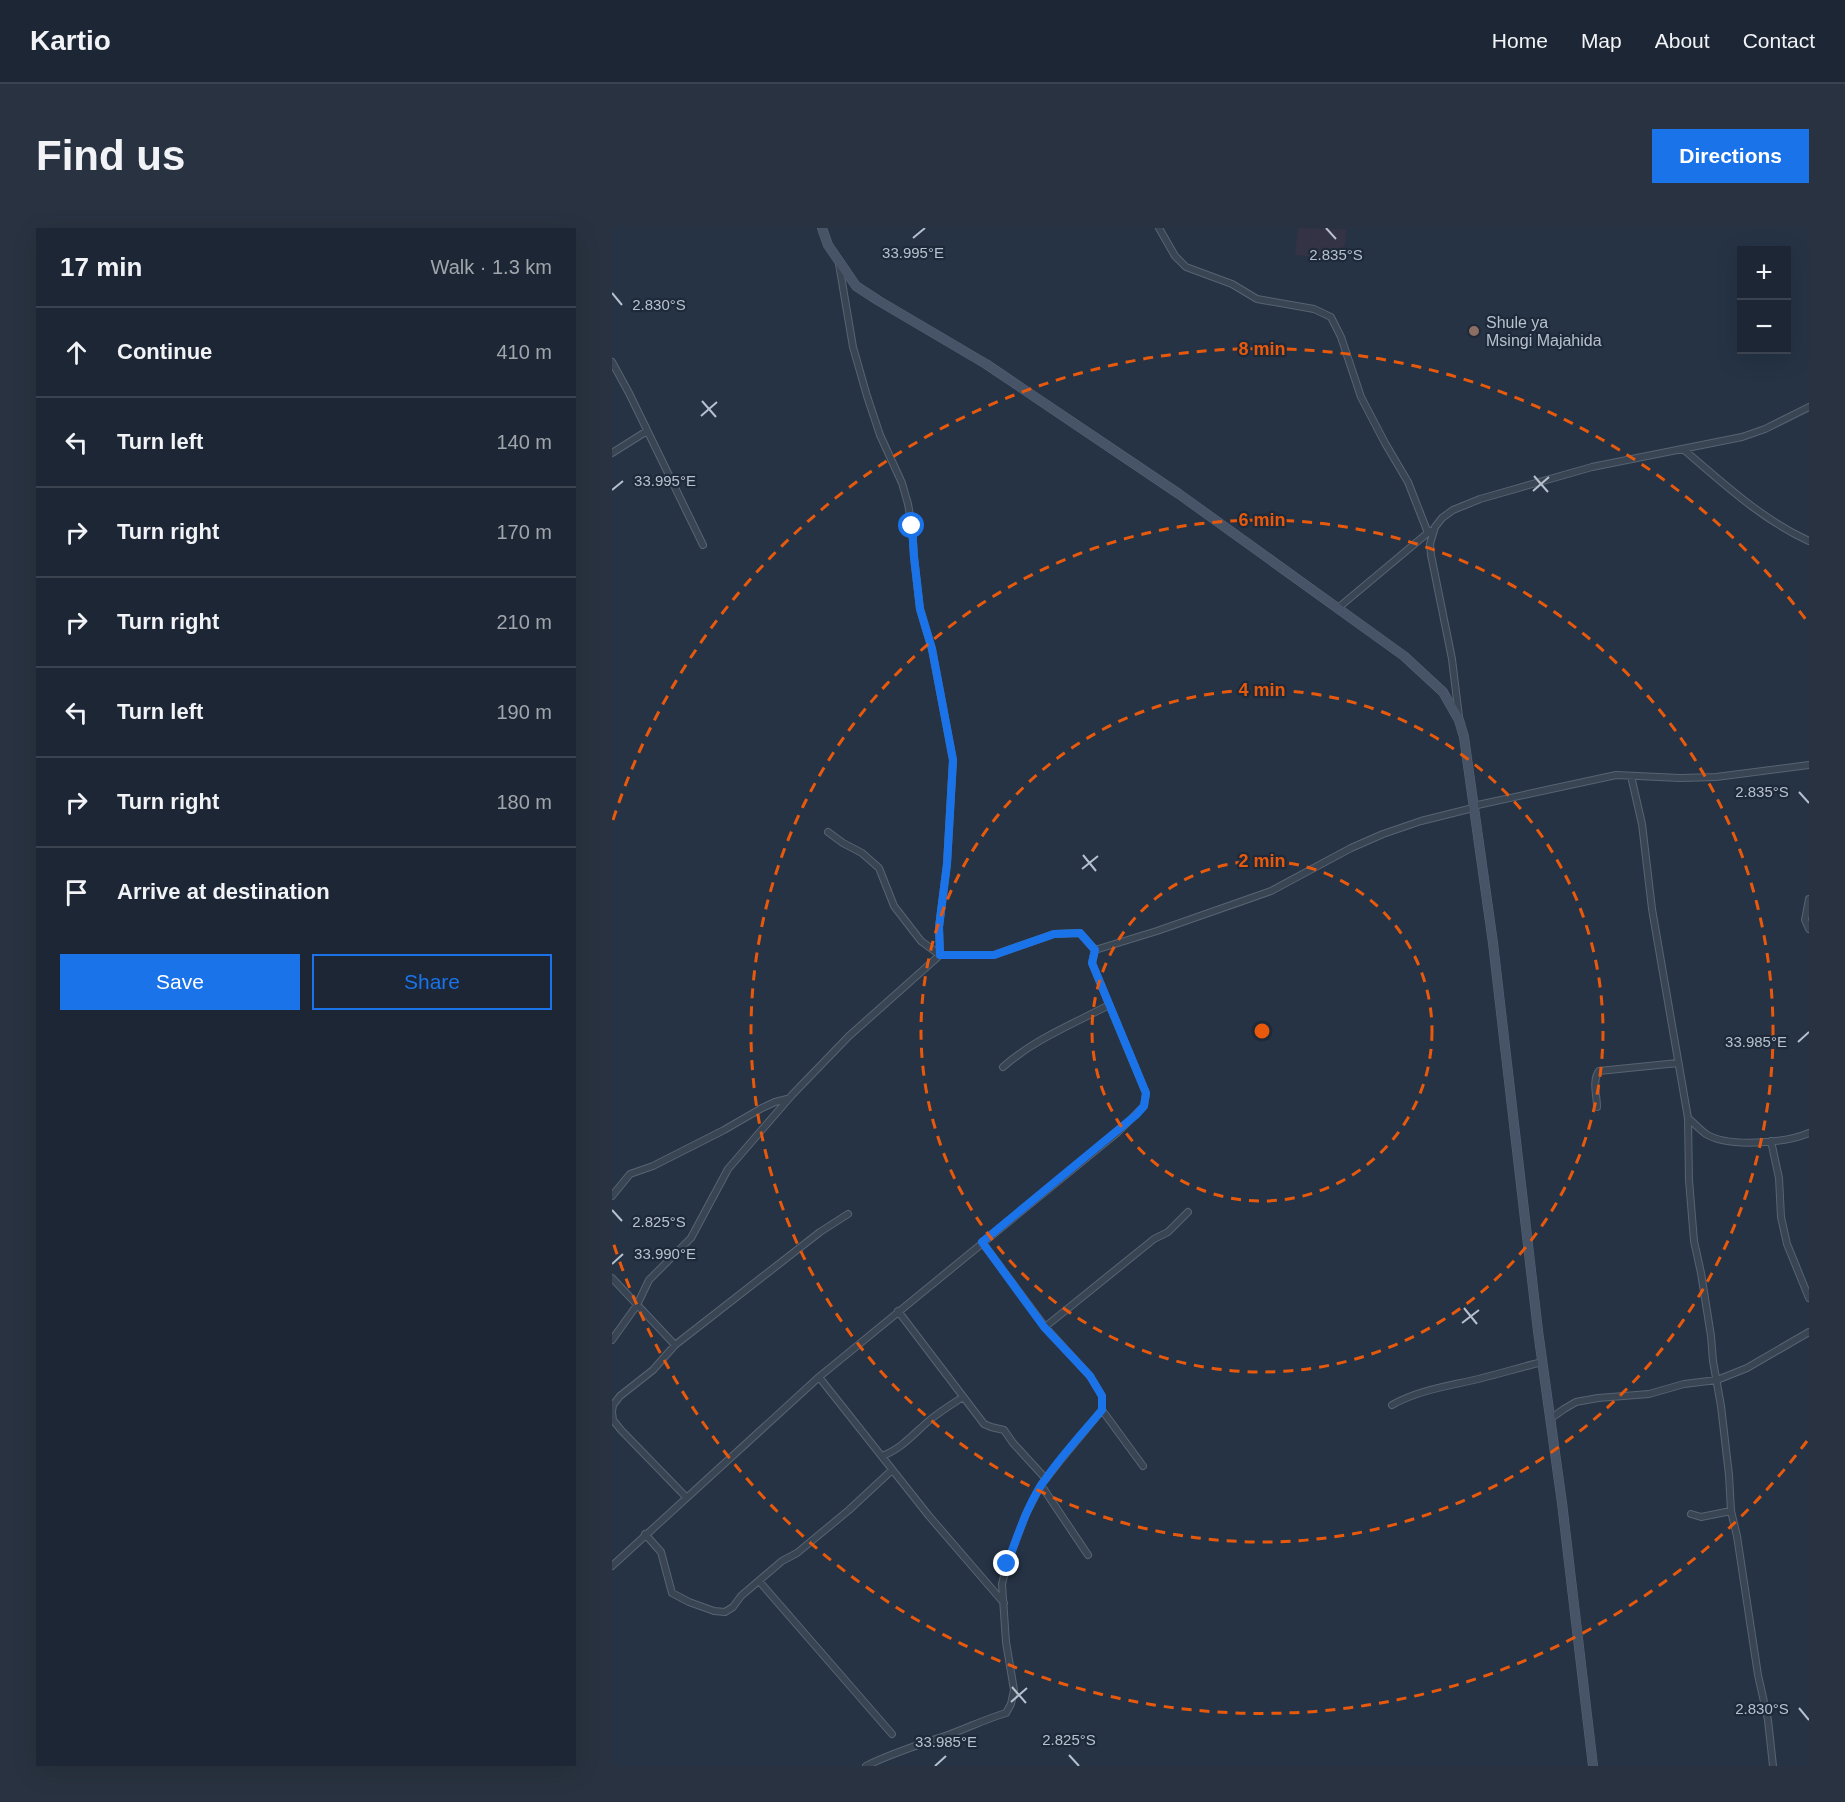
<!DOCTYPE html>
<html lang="en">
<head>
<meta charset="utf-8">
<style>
	:root { --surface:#1c2634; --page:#293240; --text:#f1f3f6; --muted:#a0a5ac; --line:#3a434f; --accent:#1a73e8 }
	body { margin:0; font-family:Helvetica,sans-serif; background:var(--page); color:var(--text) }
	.controls { position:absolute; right:18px; top:18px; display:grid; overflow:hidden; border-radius:0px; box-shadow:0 6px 24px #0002 }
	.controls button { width:54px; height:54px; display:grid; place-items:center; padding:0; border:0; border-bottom:2px solid var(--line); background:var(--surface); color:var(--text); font:30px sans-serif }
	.stop { position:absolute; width:18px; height:18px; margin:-14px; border:4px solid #1a73e8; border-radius:50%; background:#fff }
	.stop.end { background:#1a73e8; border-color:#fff; box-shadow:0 2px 6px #0008 }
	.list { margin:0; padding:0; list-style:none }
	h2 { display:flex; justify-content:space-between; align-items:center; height:78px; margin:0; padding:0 24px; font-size:26px }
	h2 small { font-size:20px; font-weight:400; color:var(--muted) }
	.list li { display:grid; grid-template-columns:39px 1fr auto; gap:18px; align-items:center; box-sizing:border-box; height:90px; padding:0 24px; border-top:2px solid var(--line) }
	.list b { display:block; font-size:22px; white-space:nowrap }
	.list em { font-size:20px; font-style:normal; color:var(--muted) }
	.actions { display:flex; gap:12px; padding:18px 24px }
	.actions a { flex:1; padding:14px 0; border:2px solid var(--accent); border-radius:0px; text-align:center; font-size:21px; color:var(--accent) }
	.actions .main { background:var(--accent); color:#fff }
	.icon { flex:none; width:33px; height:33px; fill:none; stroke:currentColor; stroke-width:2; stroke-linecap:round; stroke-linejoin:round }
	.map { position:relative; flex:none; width:1197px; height:1538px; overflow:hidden; border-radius:0px }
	header { display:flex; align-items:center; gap:36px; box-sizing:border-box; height:84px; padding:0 30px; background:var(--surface); border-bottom:2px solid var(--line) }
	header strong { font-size:28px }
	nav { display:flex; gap:33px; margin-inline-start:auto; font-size:21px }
	.intro { display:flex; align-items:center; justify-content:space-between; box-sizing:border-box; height:144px; padding:0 36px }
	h1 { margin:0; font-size:42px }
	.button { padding:15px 27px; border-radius:0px; background:var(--accent); color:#fff; font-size:21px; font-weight:700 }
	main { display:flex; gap:36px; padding:0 36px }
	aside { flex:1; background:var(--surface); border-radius:0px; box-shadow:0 6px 24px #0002 }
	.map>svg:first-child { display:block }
	.medical { fill:#343245 }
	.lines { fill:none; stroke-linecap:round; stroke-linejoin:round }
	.street-casing { stroke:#586372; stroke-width:8 }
	.secondary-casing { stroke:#586372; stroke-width:10 }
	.street { stroke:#3a4554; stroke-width:6 }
	.secondary { stroke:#475468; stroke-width:9 }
	.route { stroke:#1a73e8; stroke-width:8 }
	.ticks { fill:none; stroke:#b7c0ce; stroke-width:2 }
	.ring { fill:none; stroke:#e8590c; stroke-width:3; stroke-dasharray:10 8 }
	.education-dot { fill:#8d6e63; stroke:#1e2a3a; stroke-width:2 }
	.labels { text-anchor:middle; stroke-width:4.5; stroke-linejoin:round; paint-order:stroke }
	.poi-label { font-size:16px; fill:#b7c0ce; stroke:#1e2a3a; text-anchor:start }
	.ticks-label { font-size:15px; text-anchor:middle; fill:#b7c0ce; stroke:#1e2a3a; stroke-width:4.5; stroke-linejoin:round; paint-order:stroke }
	.centre { fill:#e8590c; stroke:#1e2a3a; stroke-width:3 }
	.ring-label { font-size:18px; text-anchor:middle; font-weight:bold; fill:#e8590c; stroke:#1e2a3a; stroke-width:4.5; stroke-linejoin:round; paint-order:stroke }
</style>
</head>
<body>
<header>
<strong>Kartio</strong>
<nav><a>Home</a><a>Map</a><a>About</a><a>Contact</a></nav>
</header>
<div class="intro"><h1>Find us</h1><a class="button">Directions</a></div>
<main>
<aside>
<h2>17 min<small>Walk · 1.3 km</small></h2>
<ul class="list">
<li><svg class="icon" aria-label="ahead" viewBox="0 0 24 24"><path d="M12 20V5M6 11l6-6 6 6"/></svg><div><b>Continue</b></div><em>410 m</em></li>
<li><svg class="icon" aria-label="left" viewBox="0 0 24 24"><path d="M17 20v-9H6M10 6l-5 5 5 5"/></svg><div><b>Turn left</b></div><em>140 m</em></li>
<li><svg class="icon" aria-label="right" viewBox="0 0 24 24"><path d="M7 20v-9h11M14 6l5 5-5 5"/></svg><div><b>Turn right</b></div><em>170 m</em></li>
<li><svg class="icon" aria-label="right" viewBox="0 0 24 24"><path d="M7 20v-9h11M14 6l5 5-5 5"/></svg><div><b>Turn right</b></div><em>210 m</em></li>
<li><svg class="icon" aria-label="left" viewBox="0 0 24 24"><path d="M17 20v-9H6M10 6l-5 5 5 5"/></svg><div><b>Turn left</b></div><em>190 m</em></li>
<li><svg class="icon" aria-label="right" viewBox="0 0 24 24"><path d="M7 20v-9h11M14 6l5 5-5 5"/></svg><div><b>Turn right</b></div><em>180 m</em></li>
<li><svg class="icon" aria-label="arrive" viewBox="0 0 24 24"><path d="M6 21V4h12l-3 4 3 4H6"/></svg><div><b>Arrive at destination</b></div></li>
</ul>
<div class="actions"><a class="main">Save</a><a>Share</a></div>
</aside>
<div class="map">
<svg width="1197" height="1538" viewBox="0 0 1197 1538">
	<rect width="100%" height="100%" fill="#253345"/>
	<path class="medical" d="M686 0 735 1 731 33 683 27Z"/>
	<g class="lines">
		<g class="street-casing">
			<path id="street" d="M547 0 563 28 574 39 620 56 645 71 702 81 719 89 729 109 749 169 773 215 796 254 816 305
				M0 134 17 165 91 317
				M1071 221C1111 255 1149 291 1197 313
				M0 225 35 203
				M726 380 818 303
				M847 489 840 431 819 327 818 316 823 299 830 290 841 282 868 271 980 239 1130 209 1153 201 1197 179
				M1019 548 1030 596 1040 681 1076 890 1077 952 1082 1013 1089 1045 1099 1108 1101 1133 1109 1178 1117 1247 1119 1283 1125 1308 1146 1447 1156 1492 1161 1538
				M861 578 1004 547 1068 550 1104 549 1197 537
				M216 604 231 615 250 625 267 640 282 678 309 713 328 727H382L442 706 468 705 483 722
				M1197 671 1193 692 1197 701
				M391 839C421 812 461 796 497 777
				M985 879C985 868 980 852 987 843L1066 835
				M1076 890C1082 895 1087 901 1094 906 1116 920 1174 915 1197 905
				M1159 913 1167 950 1169 989 1175 1016 1197 1070
				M0 968 18 946 41 938 112 902 150 880 163 874 175 871
				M0 1050 63 1117
				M286 1083 372 1196 379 1199 392 1202 401 1215 434 1251
				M433 1099 542 1011 556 1004 576 984
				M0 1112 25 1077 37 1052 79 1010 116 941 180 867 237 808 328 727 327 699 335 636 341 532 320 421 308 381 302 329 300 298 296 276 290 255 268 207 255 168 241 119 227 36
				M207 1149 317 1288 392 1375
				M780 1177C808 1161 839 1158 870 1150 890 1145 910 1139 930 1134
				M490 1182 531 1238
				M938 1191 952 1181 964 1174 986 1170 1037 1166 1072 1156 1105 1152 1135 1140 1197 1104
				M270 1228C290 1221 303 1204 319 1191 329 1183 340 1176 351 1169
				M429 1257 476 1327
				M74 1269 9 1202 1 1192 0 1184 1 1177 8 1168 41 1142 63 1117 208 1004 236 986
				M1079 1286 1089 1289 1119 1283
				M33 1306 49 1324 60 1365 77 1374 102 1383 113 1384 121 1379 129 1368 170 1333 185 1325 237 1282 280 1242
				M0 1338 207 1149 505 905 532 878 534 865 480 735 483 722 545 703 659 663 739 620 771 606 809 593 861 580
				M147 1353 280 1506
				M254 1538C280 1525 306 1517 333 1508 354 1501 373 1491 394 1485L399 1476 402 1462 394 1414 390 1356 395 1336 414 1286 429 1257 447 1234 490 1182V1168L478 1148 433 1099 370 1014"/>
		</g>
		<g class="secondary-casing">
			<path id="secondary" d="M210 0 216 17 244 58 267 73 374 136 515 231 567 266 792 428 831 464 847 492 852 509 881 715 926 1103 950 1275 981 1538"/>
		</g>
		<use href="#street" class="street"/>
		<use href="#secondary" class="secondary"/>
	</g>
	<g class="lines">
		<path class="route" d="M300 298 302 329 308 381 320 421 341 532 335 636 327 699 328 727H382L442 706 468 705 483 722 480 735 534 865 532 878 524 887 370 1014 432 1099 478 1148 490 1168V1182C469 1207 446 1231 428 1259 413 1283 405 1310 395 1336"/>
	</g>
	<path class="ticks" d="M714 0 724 11M301 10 313 0M0 65 10 77M90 173 104 189M89 188 105 174M922 248 936 264M0 262 11 253M921 263 937 249M1187 564 1197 575M471 627 484 643M470 641 486 628M1186 814 1197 804M0 982 10 993M0 1036 11 1026M852 1080 865 1096M850 1095 867 1082M400 1459 414 1475M399 1474 415 1460M1187 1480 1197 1492M457 1527 467 1538M323 1538 334 1528"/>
	<g class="ring">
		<circle cx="650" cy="803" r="170"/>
		<circle cx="650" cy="803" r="341"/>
		<circle cx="650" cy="803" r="511"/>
		<path d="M1195 1213A682 682 0 0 1 1 1014M1 592A682 682 0 0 1 1195 393"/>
	</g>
	<circle class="education-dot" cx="862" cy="103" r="6"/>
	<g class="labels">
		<g class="poi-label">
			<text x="874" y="100">Shule ya<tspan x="874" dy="18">Msingi Majahida</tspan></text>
		</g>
	</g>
	<g class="ticks-label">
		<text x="301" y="30">33.995°E</text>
		<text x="724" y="32">2.835°S</text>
		<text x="47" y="82">2.830°S</text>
		<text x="53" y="258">33.995°E</text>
		<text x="1150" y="569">2.835°S</text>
		<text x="1144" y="819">33.985°E</text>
		<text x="47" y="999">2.825°S</text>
		<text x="53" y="1031">33.990°E</text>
		<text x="1150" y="1486">2.830°S</text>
		<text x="457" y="1517">2.825°S</text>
		<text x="334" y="1519">33.985°E</text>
	</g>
	<circle cx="650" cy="803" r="9" class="centre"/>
	<g class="ring-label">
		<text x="650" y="127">8 min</text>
		<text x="650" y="298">6 min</text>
		<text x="650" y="468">4 min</text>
		<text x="650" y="639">2 min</text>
	</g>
</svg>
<div class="controls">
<button>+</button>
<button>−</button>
</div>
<div class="stop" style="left:300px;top:298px"></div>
<div class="stop end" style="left:395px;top:1336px"></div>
</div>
</main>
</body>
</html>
